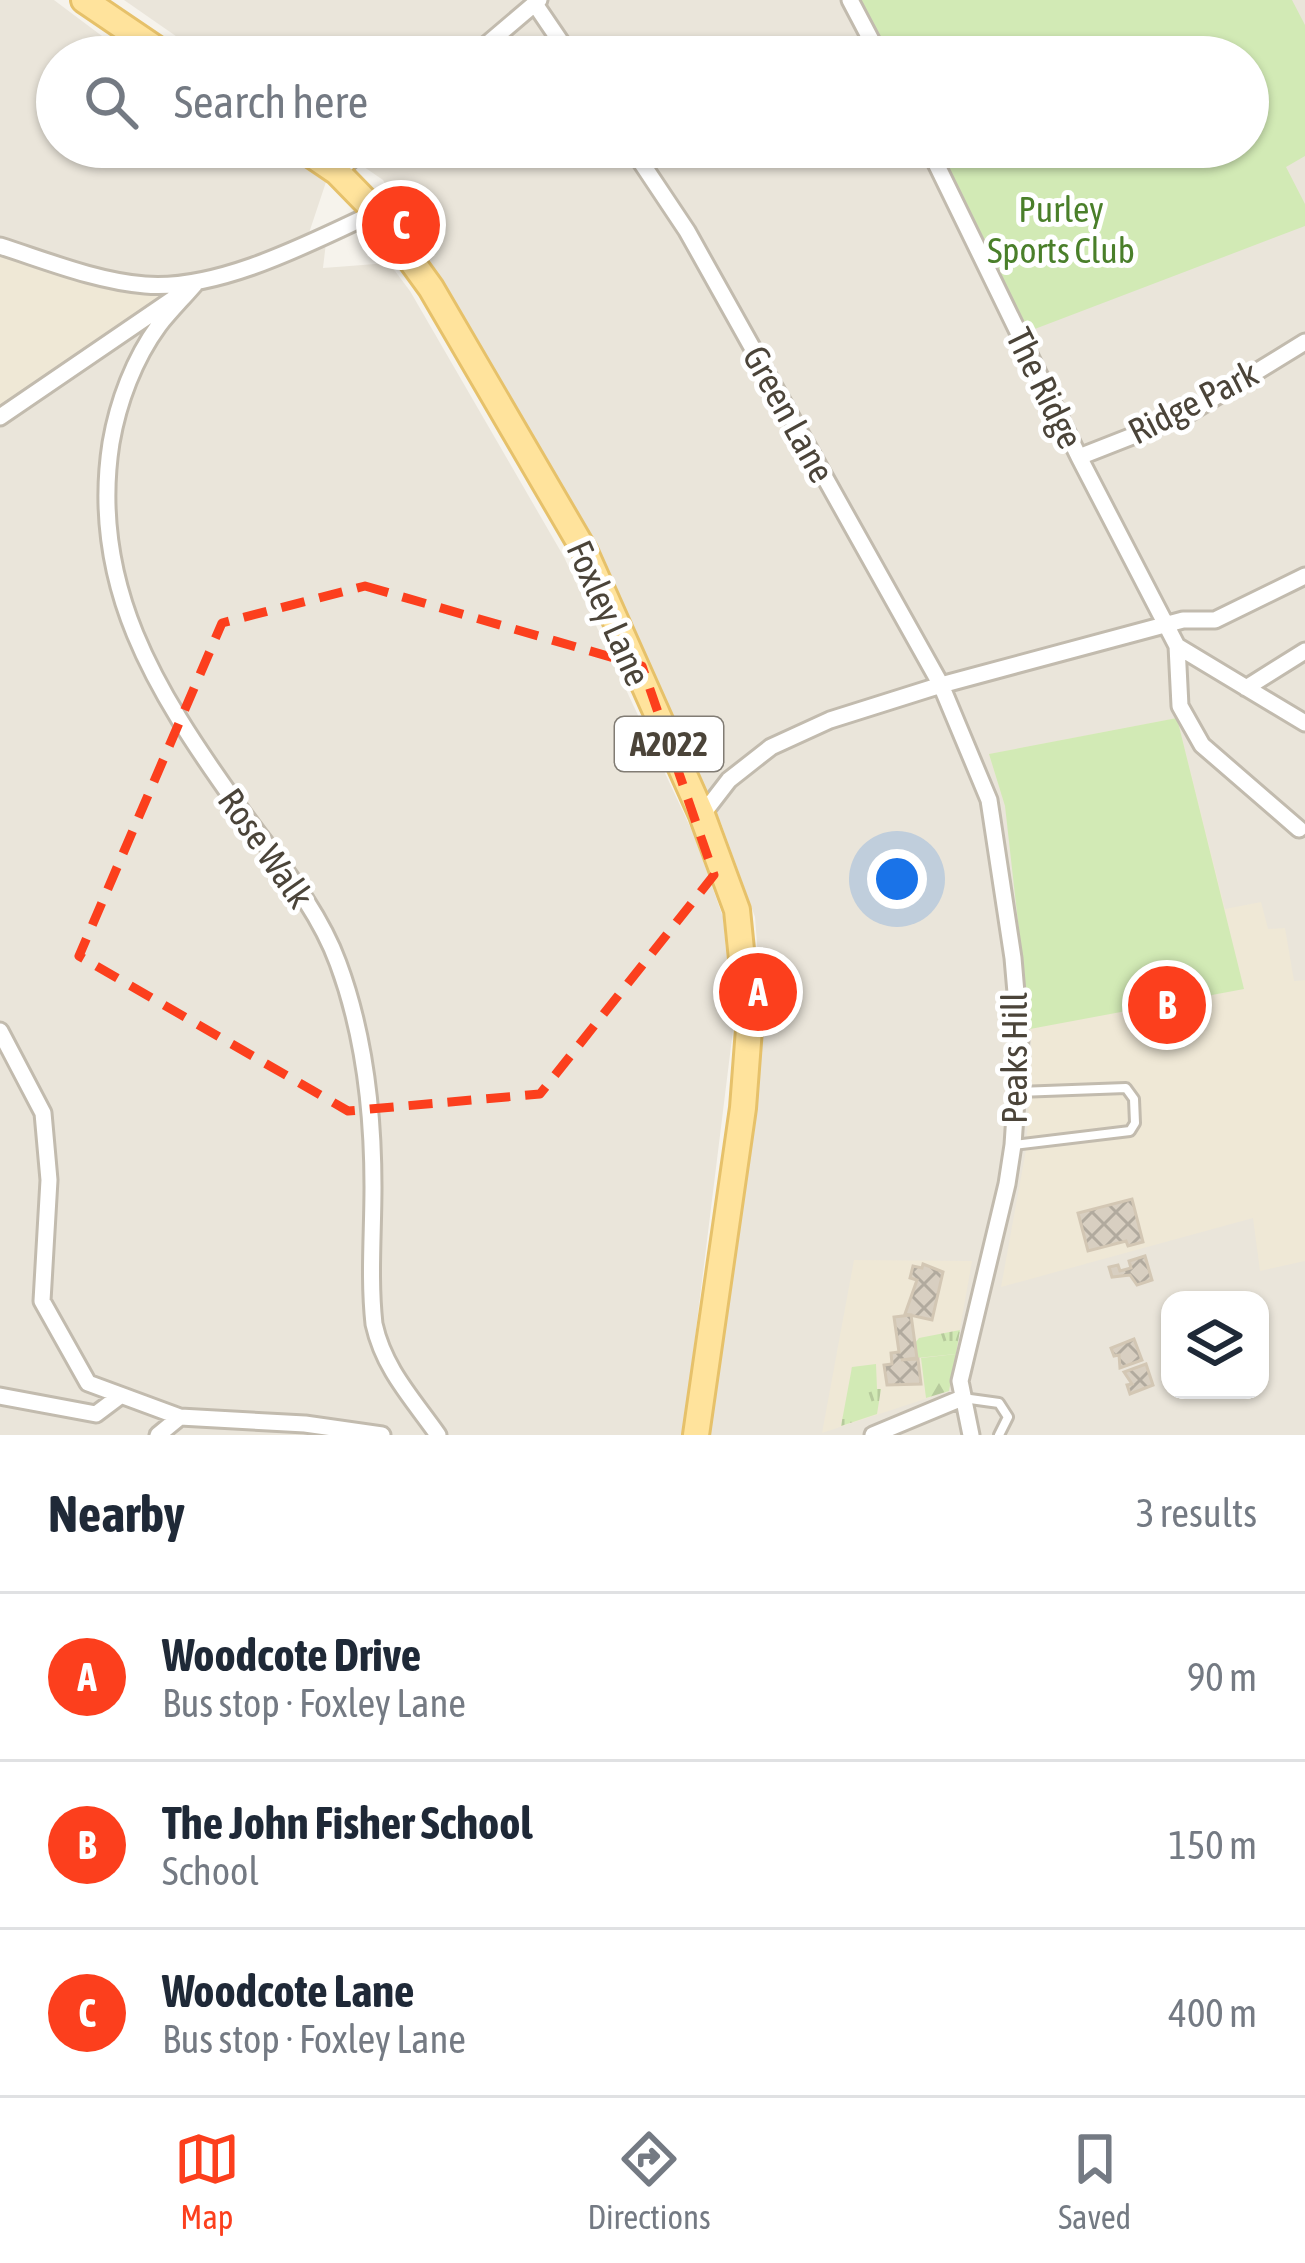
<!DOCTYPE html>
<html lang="en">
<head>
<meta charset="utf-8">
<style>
	:root { --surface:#fff; --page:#f2f2f3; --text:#1f2937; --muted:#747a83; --line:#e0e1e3; --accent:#fc3f1d }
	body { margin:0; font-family:"Asap Condensed",sans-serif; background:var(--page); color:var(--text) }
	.controls { position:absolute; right:36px; bottom:36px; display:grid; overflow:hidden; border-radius:24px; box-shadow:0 3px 9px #0004 }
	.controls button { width:108px; height:108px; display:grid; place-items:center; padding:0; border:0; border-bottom:3px solid var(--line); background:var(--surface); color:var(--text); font:60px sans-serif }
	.you { position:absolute; left:897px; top:879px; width:42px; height:42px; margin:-30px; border:9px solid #fff; border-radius:50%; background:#1a73e8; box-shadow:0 0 0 18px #1a73e833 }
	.badge { display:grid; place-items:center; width:78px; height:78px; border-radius:50%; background:var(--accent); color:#fff; font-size:39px; font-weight:700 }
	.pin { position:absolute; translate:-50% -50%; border:6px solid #fff; box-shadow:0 3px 12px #0006 }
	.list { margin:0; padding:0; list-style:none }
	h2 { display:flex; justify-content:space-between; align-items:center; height:156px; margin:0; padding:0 48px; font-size:51px }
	h2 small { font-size:39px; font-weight:400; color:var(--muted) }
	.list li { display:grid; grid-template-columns:78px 1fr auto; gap:36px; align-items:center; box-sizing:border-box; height:168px; padding:0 48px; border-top:3px solid var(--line) }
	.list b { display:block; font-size:45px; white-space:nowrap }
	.list p { margin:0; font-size:39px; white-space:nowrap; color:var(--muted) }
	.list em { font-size:39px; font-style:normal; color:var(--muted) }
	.icon { flex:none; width:66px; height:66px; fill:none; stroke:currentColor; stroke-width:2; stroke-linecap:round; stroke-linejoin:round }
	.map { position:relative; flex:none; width:1305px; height:1435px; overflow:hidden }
	.search { position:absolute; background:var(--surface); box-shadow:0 3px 9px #0004; left:36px; right:36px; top:36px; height:132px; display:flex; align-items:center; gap:30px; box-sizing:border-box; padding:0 42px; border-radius:66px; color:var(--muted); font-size:45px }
	.sheet { height:660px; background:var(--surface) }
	nav { display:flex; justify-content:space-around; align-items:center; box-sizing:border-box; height:168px; border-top:3px solid var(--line); background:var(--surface); font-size:33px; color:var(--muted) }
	nav a { display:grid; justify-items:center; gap:6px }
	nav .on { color:var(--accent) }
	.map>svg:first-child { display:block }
	.residential { fill:#eae5da; fill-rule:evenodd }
	.education { fill:#efe8d6 }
	.grass { fill:url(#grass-tufts) }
	.forest { fill:url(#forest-firs) }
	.park { fill:#d2eab5 }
	.building { fill:url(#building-cross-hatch); stroke:#d3c7b4; stroke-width:3 }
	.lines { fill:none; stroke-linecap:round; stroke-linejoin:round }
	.service-casing { stroke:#c2bbae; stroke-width:14 }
	.minor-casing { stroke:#c2bbae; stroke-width:21 }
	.primary-casing { stroke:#e6c16a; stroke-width:30 }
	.service { stroke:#fff; stroke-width:8 }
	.minor { stroke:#fff; stroke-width:15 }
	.primary { stroke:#ffe39c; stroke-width:24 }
	.marked { fill:none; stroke:#fc3f1d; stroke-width:9; stroke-dasharray:24 15; stroke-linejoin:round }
	.labels { text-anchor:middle; stroke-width:10; stroke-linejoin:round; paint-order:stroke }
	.shield { fill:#fff; stroke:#817c74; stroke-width:3 }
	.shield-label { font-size:33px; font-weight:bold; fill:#4b4439 }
	.park-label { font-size:36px; fill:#4a7f2a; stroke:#fff }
	.street-label { font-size:36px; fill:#4b4439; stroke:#fff }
</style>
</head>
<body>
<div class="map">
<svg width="1305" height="1435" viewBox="0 0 1305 1435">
	<defs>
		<pattern id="grass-tufts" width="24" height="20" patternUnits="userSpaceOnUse" patternTransform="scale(3)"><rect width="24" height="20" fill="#d2eab5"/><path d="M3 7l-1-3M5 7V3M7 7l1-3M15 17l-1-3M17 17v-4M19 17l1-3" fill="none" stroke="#b6ca9c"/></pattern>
		<pattern id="forest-firs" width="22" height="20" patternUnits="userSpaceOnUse" patternTransform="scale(3)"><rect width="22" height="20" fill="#d2eab5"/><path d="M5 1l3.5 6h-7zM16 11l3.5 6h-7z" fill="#b6ca9c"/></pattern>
		<pattern id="building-cross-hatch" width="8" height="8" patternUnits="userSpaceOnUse" patternTransform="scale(3)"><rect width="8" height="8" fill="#d8cfc1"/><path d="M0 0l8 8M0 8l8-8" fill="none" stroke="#b1aa9e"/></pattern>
	</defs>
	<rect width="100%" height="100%" fill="#f6f3ec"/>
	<path class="residential" d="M0 0H54L130 57H57V147H271L326 182 309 233 327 234 323 268 389 263 410 291 564 557 693 833 723 917 733 1030 683 1435H0Z
		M124 0H1305V1435H708L763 1022 755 917 721 823 593 548 383 180 335 147H1248V57H206ZM1170 1300H1260V1390H1170Z"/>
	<path class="education" d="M0 246 176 286 0 405Z
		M1177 718 1225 909 1261 902 1268 929 1285 928 1294 981 1305 980V1261L1260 1271 1253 1218 1001 1287 1026 1150 1032 1055 1026 966 1005 806 989 754Z
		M854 1260 972 1261 949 1391 822 1433Z"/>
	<path class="grass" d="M960 1330 956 1354 917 1358 915 1343 919 1338Z
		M876 1364 877 1389H881L877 1414 841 1426 852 1367Z"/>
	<path class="forest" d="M956 1354 949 1391 926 1398 921 1358Z"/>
	<path class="park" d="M850 0H1292L1305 25V156L1286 167 1305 204V226L1019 335 928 147H1248V57H880Z
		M1177 718 1244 989 1030 1029 1005 806 989 754Z"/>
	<path class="building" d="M1132 1199 1143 1242 1128 1246 1126 1241 1088 1251 1078 1213Z
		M1145 1256 1152 1280 1137 1285 1130 1275 1112 1277 1109 1267 1118 1265 1120 1271 1131 1268 1129 1261Z
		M923 1264 943 1272 932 1320 905 1314 917 1280 910 1278 913 1266 922 1268Z
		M911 1315 917 1358 901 1360 918 1359 921 1384 887 1385 884 1365 892 1364 891 1353 899 1352 894 1317Z
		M1134 1339 1142 1360 1120 1368 1119 1355 1114 1356 1111 1348Z
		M1146 1364 1153 1385 1130 1394 1127 1385 1132 1384 1124 1372Z"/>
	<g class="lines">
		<g class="service-casing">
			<path id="service" d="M1014 1145 1130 1131 1135 1123 1134 1099 1126 1088 1018 1092
				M963 1398 999 1403 1008 1417 999 1435"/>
		</g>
		<g class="minor-casing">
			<path id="minor" d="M850 0 880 57
				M535 4 571 57
				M472 57 539 0
				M631 147 687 231 941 685 989 800 1013 958 1020 1039 1013 1145 1007 1184 960 1381 971 1435
				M928 147 1079 457 1177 646 1305 723
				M337 172 366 147
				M0 246C47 261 96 281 145 285 218 291 310 243 376 212
				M195 284C183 298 170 311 159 325 134 359 118 402 111 443 89 585 156 691 235 802 270 852 317 905 338 963 364 1033 373 1113 373 1187 373 1233 369 1278 374 1324 384 1369 412 1398 438 1435
				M0 417 176 297
				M1079 457 1186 415 1305 342
				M1177 646 1180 706 1202 745 1299 829
				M1246 688 1305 651
				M702 815 729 780 771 747 830 720 941 685 1183 620H1215L1305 576
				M0 1031 43 1113 49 1180 42 1301 88 1383 180 1417 305 1424 382 1435
				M0 1396 96 1414 120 1396
				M158 1435 180 1417
				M873 1435 962 1398"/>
		</g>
		<g class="primary-casing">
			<path id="primary" d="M84 0 168 57
				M300 147 337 172 376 212 431 288 585 552 702 815 737 910 749 1029 743 1108 696 1435"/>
		</g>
		<use href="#service" class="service"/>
		<use href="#minor" class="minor"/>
		<use href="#primary" class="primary"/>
	</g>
	<path class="marked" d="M365 586 642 666 714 875 540 1094 348 1111 79 956 222 623Z"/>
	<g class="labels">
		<rect class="shield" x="615" y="717" width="108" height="54" rx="9"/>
		<g class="shield-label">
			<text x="669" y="756">A2022</text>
		</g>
		<g class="park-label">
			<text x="1061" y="222">Purley<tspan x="1061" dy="41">Sports Club</tspan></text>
		</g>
		<g class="street-label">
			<text transform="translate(1045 388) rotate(64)" y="13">The Ridge</text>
			<text transform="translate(1193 402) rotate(-27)" y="13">Ridge Park</text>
			<text transform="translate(789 414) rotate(61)" y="13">Green Lane</text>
			<text transform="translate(609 613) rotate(66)" y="13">Foxley Lane</text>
			<text transform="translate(266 848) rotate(55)" y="13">Rose Walk</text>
			<text transform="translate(1014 1058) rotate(-90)" y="13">Peaks Hill</text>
		</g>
	</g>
</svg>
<div class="controls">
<button><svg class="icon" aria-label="layers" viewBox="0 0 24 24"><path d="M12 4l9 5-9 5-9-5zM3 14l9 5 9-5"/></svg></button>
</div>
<div class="you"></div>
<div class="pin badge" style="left:758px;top:992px">A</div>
<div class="pin badge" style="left:1167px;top:1005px">B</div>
<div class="pin badge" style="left:401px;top:225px">C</div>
<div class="search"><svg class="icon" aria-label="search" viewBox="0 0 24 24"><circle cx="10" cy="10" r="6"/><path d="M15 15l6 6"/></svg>Search here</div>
</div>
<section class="sheet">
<h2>Nearby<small>3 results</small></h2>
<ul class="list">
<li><span class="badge">A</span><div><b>Woodcote Drive</b><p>Bus stop · Foxley Lane</p></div><em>90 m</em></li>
<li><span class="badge">B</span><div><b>The John Fisher School</b><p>School</p></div><em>150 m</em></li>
<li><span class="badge">C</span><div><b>Woodcote Lane</b><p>Bus stop · Foxley Lane</p></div><em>400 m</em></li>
</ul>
</section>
<nav>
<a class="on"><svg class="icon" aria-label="map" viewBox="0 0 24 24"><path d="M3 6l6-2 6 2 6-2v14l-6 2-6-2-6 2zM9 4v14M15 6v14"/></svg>Map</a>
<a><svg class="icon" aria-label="directions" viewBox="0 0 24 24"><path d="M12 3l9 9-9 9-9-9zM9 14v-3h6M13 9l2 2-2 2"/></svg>Directions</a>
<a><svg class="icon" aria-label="saved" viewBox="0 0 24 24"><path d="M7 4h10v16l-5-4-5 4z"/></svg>Saved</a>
</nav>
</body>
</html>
